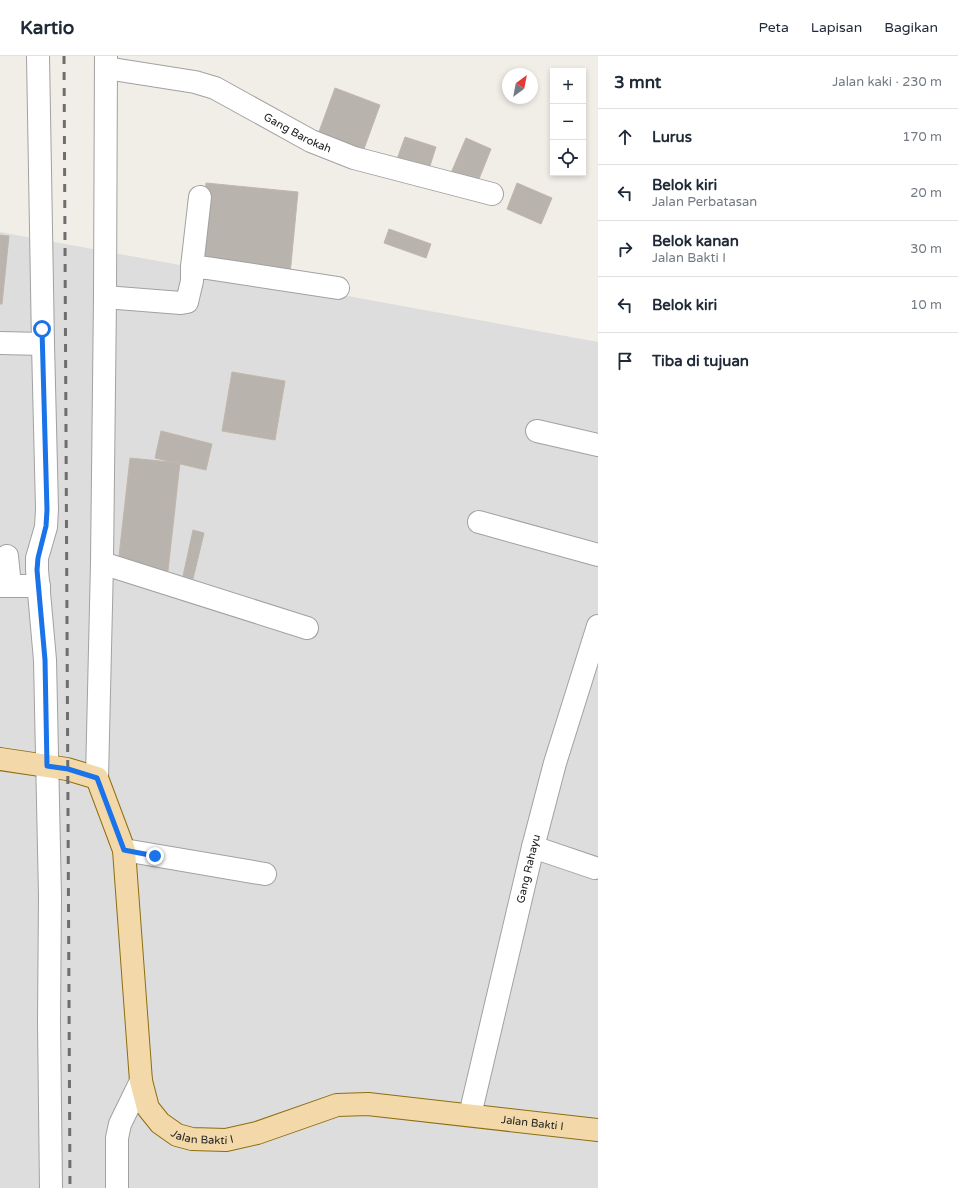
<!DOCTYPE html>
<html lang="id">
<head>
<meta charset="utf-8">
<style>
	:root { --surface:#fff; --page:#f2f2f3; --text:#1f2937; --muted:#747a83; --line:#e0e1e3 }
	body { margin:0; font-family:"Varela Round",sans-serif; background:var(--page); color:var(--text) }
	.controls { position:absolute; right:12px; top:12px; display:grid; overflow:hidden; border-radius:0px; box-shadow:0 2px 6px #0003 }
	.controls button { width:36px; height:36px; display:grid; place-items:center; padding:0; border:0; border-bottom:1px solid var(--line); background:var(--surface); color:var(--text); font:20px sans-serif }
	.compass { position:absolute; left:502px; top:12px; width:36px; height:36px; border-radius:50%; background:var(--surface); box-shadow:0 2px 6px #0003; rotate:32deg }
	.stop { position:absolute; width:12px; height:12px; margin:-9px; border:3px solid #1a73e8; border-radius:50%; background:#fff }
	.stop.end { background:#1a73e8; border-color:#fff; box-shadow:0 1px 4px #0008 }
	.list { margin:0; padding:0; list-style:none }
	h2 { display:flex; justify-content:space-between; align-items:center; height:52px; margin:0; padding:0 16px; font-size:17px }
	h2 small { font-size:13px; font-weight:400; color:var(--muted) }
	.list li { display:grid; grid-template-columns:26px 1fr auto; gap:12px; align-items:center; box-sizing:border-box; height:56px; padding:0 16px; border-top:1px solid var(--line) }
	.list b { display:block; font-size:15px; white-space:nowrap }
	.list p { margin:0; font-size:13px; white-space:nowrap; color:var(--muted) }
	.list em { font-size:13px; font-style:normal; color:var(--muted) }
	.icon { flex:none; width:22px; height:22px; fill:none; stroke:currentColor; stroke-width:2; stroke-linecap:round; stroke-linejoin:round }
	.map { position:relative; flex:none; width:598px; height:1132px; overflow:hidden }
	header { display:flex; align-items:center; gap:24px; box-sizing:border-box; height:56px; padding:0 20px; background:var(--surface); border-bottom:1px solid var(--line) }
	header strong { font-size:19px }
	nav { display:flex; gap:22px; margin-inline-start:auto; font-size:14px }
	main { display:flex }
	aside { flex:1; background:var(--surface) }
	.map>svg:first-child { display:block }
	.residential { fill:#dedddd }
	.building { fill:#b9b3ad; stroke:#c0b6ab }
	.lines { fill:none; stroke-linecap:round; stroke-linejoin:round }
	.minor-casing { stroke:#a1a1a1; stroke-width:24 }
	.major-casing { stroke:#8d6e0f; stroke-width:24 }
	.minor { stroke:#fff; stroke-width:22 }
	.major { stroke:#f3d9a9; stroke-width:22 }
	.rail { stroke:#6e6e6e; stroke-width:3; stroke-dasharray:8 8; stroke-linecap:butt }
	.route { stroke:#1a73e8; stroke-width:5 }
	.labels { text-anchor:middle; stroke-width:3; stroke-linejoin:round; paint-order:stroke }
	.street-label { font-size:11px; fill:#202020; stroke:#fff }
</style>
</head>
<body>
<header>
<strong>Kartio</strong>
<nav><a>Peta</a><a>Lapisan</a><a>Bagikan</a></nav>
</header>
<main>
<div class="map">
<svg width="598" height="1132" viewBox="0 0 598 1132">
	<rect width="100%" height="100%" fill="#f0eee7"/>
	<path class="residential" d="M0 176 598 286V1132H0Z"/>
	<path class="building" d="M335 32 380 49 361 101 316 84Z
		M405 81 436 91 428 116 396 106Z
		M466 82 491 93 477 128 451 117Z
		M206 127 298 136 290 218 198 209Z
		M517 127 552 142 541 168 507 153Z
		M389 173 431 188 426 202 384 187Z
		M0 179 9 180 2 248H0Z
		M232 316 285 325 275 384 222 375Z
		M161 375 212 388 206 414 155 402Z
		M130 402 180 407 168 515 118 509Z
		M193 474 204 477 193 523 183 520Z"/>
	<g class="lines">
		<g class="minor-casing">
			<g id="minor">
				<path d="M38 0 43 288 47 453 46 471 37 502V514L45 604 50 840 49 966 51 1132"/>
				<path id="s1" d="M106 12 195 26 215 32 311 85 354 102 492 138"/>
				<path d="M192 211 207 212 338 232"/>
				<path d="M105 241 181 247 187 246 192 225V211L200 141"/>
				<path d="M0 287 43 288"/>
				<path d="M537 375 598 389"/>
				<path d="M479 466 598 499"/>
				<path d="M7 500 10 530"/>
				<path d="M102 507 307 572"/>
				<path d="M0 530H39"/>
				<path d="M97 722 102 507 105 241 106 0"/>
				<path d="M533 791 595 812"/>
				<path d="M124 794 265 818"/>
				<path id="s2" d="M470 1059 533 791 555 707 598 570"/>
				<path d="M117 1132V1082L120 1068 141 1025"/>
			</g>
		</g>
		<g class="major-casing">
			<g id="major">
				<path id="s3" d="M0 703 67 713 97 722 124 794 141 1025 148 1052 160 1067 177 1079 192 1083 226 1084 257 1077 337 1049 368 1048 598 1074"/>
			</g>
		</g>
		<use href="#minor" class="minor"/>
		<use href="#major" class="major"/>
		<path class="rail" d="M64 0 70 1132"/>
	</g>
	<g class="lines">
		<path class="route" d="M42 273 47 454 46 470 38 502 37 514 45 604 47 710 68 713 97 722 124 794 155 800"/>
	</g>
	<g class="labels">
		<g class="street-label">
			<text dy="4" stroke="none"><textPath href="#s1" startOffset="205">Gang Barokah</textPath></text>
			<text dy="4" stroke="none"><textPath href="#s2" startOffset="253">Gang Rahayu</textPath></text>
			<text dy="4" stroke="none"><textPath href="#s3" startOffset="838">Jalan Bakti I</textPath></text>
			<text dy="4" stroke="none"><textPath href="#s3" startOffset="501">Jalan Bakti I</textPath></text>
		</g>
	</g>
</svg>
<div class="controls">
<button>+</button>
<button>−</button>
<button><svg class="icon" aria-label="locate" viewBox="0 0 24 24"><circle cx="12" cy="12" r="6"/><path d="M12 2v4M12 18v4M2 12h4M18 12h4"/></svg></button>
</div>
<svg class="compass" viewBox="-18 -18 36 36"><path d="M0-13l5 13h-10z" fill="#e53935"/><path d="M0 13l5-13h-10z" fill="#747a83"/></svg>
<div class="stop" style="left:42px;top:273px"></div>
<div class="stop end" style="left:155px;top:800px"></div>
</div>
<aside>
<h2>3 mnt<small>Jalan kaki · 230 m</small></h2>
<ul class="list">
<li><svg class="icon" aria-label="ahead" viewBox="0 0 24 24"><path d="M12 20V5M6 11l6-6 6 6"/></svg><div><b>Lurus</b></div><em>170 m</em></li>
<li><svg class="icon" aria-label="left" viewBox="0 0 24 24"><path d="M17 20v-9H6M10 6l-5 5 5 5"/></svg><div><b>Belok kiri</b><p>Jalan Perbatasan</p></div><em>20 m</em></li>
<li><svg class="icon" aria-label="right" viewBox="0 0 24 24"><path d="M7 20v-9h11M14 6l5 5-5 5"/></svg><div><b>Belok kanan</b><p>Jalan Bakti I</p></div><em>30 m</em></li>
<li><svg class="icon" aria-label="left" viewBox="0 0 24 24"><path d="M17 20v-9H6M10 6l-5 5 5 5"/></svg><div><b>Belok kiri</b></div><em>10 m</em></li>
<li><svg class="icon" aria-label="arrive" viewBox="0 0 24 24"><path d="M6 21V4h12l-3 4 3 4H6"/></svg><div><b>Tiba di tujuan</b></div></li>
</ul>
</aside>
</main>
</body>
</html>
